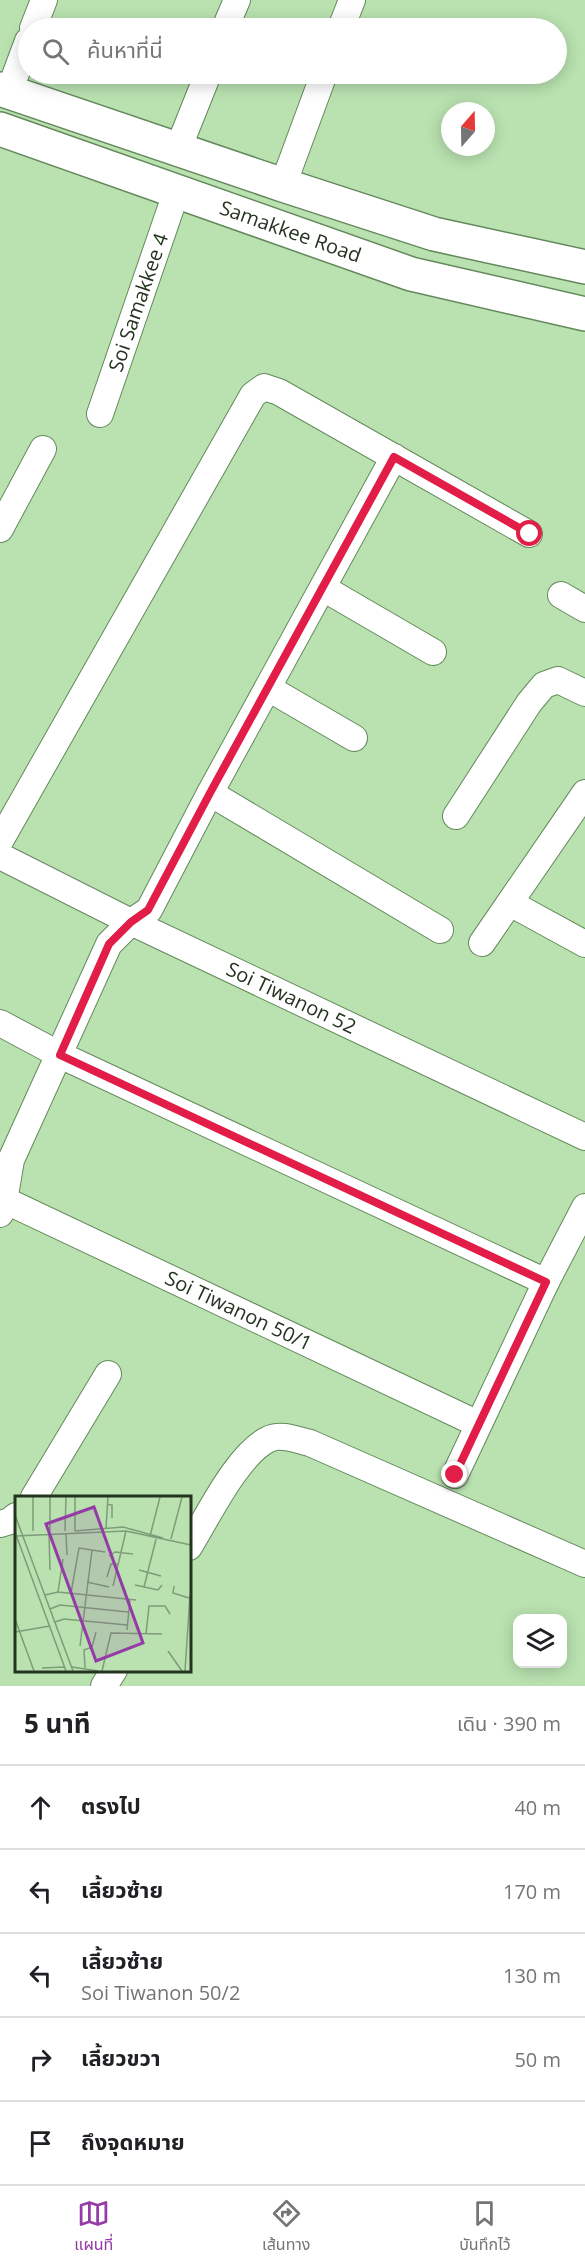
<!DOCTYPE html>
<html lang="th">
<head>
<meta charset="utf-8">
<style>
	:root { --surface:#fff; --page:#f2f2f2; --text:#202124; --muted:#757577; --line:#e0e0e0; --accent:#943ba7 }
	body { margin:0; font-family:"Open Sans","Noto Sans Thai",sans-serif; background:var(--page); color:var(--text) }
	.controls { position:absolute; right:18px; bottom:18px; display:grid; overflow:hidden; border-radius:12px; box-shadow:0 3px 15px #0003 }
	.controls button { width:54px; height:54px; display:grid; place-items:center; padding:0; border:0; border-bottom:2px solid var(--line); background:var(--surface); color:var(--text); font:30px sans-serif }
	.compass { position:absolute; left:441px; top:102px; width:54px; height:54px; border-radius:50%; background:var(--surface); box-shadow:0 3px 15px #0003; rotate:20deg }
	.stop { position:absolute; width:18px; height:18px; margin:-14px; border:4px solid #e11d48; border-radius:50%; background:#fff }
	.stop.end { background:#e11d48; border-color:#fff; box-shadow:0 2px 6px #0008 }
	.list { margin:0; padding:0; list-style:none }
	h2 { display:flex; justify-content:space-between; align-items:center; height:78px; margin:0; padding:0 24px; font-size:26px }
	h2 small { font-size:20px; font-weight:400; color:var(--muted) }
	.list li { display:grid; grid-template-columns:39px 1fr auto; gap:18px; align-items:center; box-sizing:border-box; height:84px; padding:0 24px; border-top:2px solid var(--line) }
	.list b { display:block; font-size:22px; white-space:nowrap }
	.list p { margin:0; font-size:20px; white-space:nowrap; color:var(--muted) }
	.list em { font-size:20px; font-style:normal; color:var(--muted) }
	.icon { flex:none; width:33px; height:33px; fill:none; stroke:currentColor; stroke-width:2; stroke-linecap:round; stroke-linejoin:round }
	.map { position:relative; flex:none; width:585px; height:1686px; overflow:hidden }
	.search { position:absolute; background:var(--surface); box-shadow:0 3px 15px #0003; left:18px; right:18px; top:18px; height:66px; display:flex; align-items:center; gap:15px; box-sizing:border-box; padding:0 21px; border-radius:33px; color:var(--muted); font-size:22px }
	.sheet { height:498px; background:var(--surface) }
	nav { display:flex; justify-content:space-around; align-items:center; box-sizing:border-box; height:84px; border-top:2px solid var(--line); background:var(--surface); font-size:16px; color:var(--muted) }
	nav a { display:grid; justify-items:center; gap:3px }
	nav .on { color:var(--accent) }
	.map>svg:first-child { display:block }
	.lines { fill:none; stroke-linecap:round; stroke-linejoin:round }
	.minor-casing { stroke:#64895c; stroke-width:28 }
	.secondary-casing { stroke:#64895c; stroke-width:36 }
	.minor { stroke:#fff; stroke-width:26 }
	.secondary { stroke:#fff; stroke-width:33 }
	.route { stroke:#e11d48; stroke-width:8 }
	.labels { text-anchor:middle; stroke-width:4.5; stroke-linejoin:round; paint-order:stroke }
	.street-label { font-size:20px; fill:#253421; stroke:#c6efbd }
	.inset-road { fill:none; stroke:#7e9c77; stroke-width:1.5 }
	.view { fill:#943ba7; fill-opacity:0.15; stroke:#943ba7; stroke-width:3 }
	.inset-edge { fill:none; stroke:#253421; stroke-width:3 }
</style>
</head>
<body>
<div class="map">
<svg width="585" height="1686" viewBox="0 0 585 1686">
	<rect width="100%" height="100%" fill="#b9e2b0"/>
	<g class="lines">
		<g class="minor-casing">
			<g id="minor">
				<path d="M33 28 44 0"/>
				<path d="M225 28 237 0"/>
				<path d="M341 28 352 0"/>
				<path d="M9 92 28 41"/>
				<path d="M178 149 208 74"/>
				<path d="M283 185 324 74"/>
				<path id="s1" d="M100 414 177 190"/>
				<path d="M0 529 43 449"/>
				<path d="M323 588 433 652"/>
				<path d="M561 595 585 609"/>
				<path d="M268 688 354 738"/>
				<path d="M210 793 440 930"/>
				<path d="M456 816 529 703 544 685 558 680 585 693"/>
				<path d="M0 841 253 395 264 387 279 392 529 534"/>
				<path id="s2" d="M0 856 131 922 585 1137"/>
				<path d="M510 903 585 944"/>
				<path d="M482 943 585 793"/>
				<path d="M0 1023 60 1055 546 1282"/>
				<path id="s3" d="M0 1198 478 1424"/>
				<path d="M0 1214 4 1201 11 1160 109 944 131 922 149 910 210 793 394 457"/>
				<path d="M455 1475 546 1282 585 1207"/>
				<path d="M34 1497 108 1374"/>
				<path d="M0 1524 10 1521 16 1516"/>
				<path d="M189 1547C207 1518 238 1453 269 1439 281 1433 297 1440 310 1443L585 1564"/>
				<path d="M104 1686 114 1670"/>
			</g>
		</g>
		<g class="secondary-casing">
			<g id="secondary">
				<path d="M0 89 283 185 434 234 585 267"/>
				<path id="s4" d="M0 129 411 274 585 314"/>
			</g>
		</g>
		<use href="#minor" class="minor"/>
		<use href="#secondary" class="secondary"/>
	</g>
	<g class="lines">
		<path class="route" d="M455 1475 546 1282 60 1055 109 944 131 922 148 910 210 793 394 457 530 534"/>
	</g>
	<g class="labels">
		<g class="street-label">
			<text dy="7" stroke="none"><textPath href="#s4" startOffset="308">Samakkee Road</textPath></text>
			<text dy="7" stroke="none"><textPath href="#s1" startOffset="118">Soi Samakkee 4</textPath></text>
			<text dy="7" stroke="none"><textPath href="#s2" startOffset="324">Soi Tiwanon 52</textPath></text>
			<text dy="7" stroke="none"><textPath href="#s3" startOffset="264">Soi Tiwanon 50/1</textPath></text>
		</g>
	</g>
	<g transform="translate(15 1496)">
		<rect width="176" height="176" fill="#b9e2b0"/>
		<path class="inset-road" d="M92 8 97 9V22M0 19 58 175M91 32 93 1M18 35V1M35 35V1M50 35 51 1M60 35V1M60 35 108 31 148 42M0 36 51 175M51 38 52 59M34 39 35 74M1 40 111 35 176 49M135 40 145 1M156 43 167 1M94 60 100 56 118 58M124 74 146 80M92 81 96 68H104M72 86 94 91M120 89 143 94 147 89M98 90 111 35M159 90 158 97 174 102M129 91 141 43M43 96 48 63M56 97 64 52 90 56M30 99 43 96 121 104M35 113 45 109 113 116M0 123 19 175M40 126 49 123 112 129M112 134 115 103M0 136 35 130M131 138 134 110H150L155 118M65 150 77 54M153 155 167 175M57 171 83 175M27 172 49 171M70 172 69 154 77 151 81 136M87 175 96 137 147 138M170 175 175 99"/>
		<path class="view" d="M79 11 128 147 81 165 31 28Z"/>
		<rect width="176" height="176" class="inset-edge"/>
	</g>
</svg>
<div class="controls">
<button><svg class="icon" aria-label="layers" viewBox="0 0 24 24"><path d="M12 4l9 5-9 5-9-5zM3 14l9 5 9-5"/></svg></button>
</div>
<svg class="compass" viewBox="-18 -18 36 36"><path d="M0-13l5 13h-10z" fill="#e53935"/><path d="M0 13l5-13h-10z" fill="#757577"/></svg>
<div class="stop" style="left:530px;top:534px"></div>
<div class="stop end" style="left:455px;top:1475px"></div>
<div class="search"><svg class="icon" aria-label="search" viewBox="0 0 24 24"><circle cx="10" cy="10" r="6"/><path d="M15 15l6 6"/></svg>ค้นหาที่นี่</div>
</div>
<section class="sheet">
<h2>5 นาที<small>เดิน · 390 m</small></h2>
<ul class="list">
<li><svg class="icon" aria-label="ahead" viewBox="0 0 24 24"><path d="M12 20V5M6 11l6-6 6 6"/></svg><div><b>ตรงไป</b></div><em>40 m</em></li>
<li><svg class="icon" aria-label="left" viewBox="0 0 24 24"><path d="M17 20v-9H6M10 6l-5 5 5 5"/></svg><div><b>เลี้ยวซ้าย</b></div><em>170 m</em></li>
<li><svg class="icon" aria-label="left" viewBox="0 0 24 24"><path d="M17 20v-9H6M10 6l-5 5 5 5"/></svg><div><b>เลี้ยวซ้าย</b><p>Soi Tiwanon 50/2</p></div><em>130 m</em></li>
<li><svg class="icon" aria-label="right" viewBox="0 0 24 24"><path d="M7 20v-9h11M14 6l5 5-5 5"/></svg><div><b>เลี้ยวขวา</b></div><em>50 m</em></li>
<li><svg class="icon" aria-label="arrive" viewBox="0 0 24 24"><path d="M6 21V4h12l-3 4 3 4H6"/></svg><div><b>ถึงจุดหมาย</b></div></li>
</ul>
</section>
<nav>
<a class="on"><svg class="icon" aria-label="map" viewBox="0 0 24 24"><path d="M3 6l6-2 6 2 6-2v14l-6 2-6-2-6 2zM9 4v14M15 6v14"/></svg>แผนที่</a>
<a><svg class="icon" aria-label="directions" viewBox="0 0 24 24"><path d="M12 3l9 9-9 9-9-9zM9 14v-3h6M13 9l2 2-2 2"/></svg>เส้นทาง</a>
<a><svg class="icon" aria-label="saved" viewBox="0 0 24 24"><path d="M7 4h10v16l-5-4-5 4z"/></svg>บันทึกไว้</a>
</nav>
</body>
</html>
